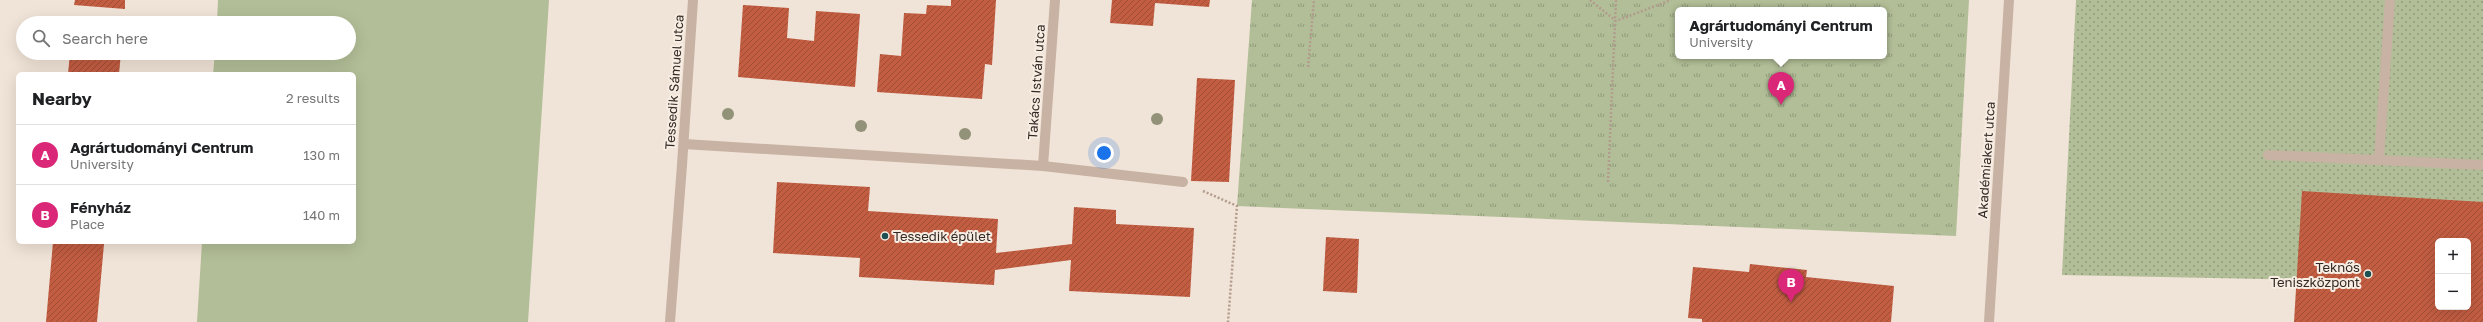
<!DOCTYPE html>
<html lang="en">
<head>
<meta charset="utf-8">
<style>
	:root { --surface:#fff; --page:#f6f6f6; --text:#202124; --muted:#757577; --line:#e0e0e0; --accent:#db2777 }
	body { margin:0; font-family:"Golos Text",sans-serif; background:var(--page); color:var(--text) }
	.controls { position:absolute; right:12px; bottom:12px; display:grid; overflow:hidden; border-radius:6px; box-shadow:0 4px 16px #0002 }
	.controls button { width:36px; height:36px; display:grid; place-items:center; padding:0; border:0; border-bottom:1px solid var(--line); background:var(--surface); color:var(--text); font:20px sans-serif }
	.you { position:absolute; left:1104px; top:153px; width:14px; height:14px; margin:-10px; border:3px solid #fff; border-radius:50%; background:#1a73e8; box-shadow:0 0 0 6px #1a73e833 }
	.badge { display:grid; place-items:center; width:26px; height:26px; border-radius:50%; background:var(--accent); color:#fff; font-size:13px; font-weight:700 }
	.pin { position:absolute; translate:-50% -33px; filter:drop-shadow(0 1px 2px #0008) }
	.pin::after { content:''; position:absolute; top:21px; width:14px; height:12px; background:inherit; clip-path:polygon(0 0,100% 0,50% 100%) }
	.popup { position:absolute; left:1675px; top:7px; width:212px; height:52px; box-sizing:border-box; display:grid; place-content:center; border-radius:6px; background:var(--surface); filter:drop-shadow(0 1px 3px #0005); font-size:13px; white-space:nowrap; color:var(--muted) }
	.popup b { font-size:15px; color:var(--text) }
	.popup::after { content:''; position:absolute; left:50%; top:100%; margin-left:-8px; border:8px solid transparent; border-top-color:var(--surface) }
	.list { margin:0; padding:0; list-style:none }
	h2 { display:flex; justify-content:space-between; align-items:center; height:52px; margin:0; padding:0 16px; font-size:17px }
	h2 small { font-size:13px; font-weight:400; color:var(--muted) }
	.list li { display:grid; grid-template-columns:26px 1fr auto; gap:12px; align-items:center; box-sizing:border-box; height:60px; padding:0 16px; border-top:1px solid var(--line) }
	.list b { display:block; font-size:15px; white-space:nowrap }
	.list p { margin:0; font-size:13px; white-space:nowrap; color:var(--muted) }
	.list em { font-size:13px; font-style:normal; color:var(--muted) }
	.icon { flex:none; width:22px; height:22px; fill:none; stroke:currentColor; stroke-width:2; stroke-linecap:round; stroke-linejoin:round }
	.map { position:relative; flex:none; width:2483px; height:322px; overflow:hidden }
	.search { position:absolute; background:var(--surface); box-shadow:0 4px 16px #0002; left:16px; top:16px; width:340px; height:44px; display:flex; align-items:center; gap:10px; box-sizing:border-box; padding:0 14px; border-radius:22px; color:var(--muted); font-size:15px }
	.panel { position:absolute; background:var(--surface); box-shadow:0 4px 16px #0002; left:16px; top:72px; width:340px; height:172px; border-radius:6px }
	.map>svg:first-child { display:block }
	.grass { fill:url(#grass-dots); fill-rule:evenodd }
	.park { fill:url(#park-tufts); fill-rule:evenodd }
	.pitch { fill:#b2be97 }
	.building { fill:url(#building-hatch); fill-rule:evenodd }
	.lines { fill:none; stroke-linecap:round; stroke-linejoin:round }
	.path { stroke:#b29c8e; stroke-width:2.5; stroke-dasharray:2 2; stroke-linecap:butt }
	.lane { stroke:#c7b2a3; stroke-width:10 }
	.street { stroke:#c7b2a3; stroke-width:10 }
	.tree { fill:#919278 }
	.poi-dot { fill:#1c5052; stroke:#f8ede2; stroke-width:1.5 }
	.labels { text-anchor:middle; stroke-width:4; stroke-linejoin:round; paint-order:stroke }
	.street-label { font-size:13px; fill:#322925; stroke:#f8ede2 }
	.poi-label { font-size:13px; fill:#322925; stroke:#f8ede2; text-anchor:start }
</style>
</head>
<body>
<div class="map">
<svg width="2483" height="322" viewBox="0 0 2483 322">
	<defs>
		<pattern id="grass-dots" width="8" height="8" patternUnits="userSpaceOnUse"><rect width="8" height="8" fill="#b2be97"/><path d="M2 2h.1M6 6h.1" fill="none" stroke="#919a7b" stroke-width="1.8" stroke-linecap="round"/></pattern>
		<pattern id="park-tufts" width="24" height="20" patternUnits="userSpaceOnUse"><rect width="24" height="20" fill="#b2be97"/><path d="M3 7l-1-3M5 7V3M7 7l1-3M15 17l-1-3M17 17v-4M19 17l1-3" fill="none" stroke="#919a7b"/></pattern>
		<pattern id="building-hatch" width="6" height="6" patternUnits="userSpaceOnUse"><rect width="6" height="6" fill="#c25d42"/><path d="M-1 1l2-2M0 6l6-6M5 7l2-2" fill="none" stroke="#9e4d37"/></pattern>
	</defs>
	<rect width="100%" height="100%" fill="#f0e3d7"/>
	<path class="grass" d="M2076 0H2483V322L2317 280 2062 275ZM2438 241H2468V307H2438Z"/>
	<path class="park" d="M1252 0H1969L1956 236 1237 206ZM1678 10H1884V56H1678Z"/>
	<path class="pitch" d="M218 0H549L528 322H197L202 242H354V74H213L215 53H349V23H217Z"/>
	<path class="building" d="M75 0H125V9L74 5Z
		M951 0H996L992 65 985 64 982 99 877 92 880 54 901 56 904 13 926 14 927 5 951 6Z
		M1112 0H1210L1209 7 1155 3 1153 26 1110 23Z
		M743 5 789 8 787 38 814 41 816 11 860 14 855 87 738 77Z
		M73 18 121 22V23H72Z
		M70 53H121L119 74H68Z
		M1197 78 1235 80 1229 182 1191 181Z
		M777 182 870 187 868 211 998 219 996 253 1072 244 1074 207 1116 210V224L1194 228 1190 297 1069 291 1071 260 995 270 994 285 859 277 860 258 773 253Z
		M2302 191 2483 202V322H2294ZM2438 241H2468V307H2438Z
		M1326 237 1359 239 1357 293 1323 291Z
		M53 242 104 244 97 322H46Z
		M1750 264 1807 270 1806 277 1894 286 1891 322H1702V319L1688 318 1693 267 1749 272Z"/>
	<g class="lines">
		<path class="path" d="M1590 0 1616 21 1671 0
			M1308 67 1314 0
			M1608 182 1616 0
			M1203 191 1237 206 1228 322"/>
		<path class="lane" d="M684 144 1043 166 1183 182
			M2268 155 2483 165
			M2379 160 2390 0
			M670 322 682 165
			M1989 322 2009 0"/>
		<path class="street" d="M682 165 693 0
			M1043 166 1055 0"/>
	</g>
	<g class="tree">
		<circle cx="728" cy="114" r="6"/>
		<circle cx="1157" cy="119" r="6"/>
		<circle cx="861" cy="126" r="6"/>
		<circle cx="965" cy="134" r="6"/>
	</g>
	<g class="poi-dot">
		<circle cx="885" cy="236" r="4"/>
		<circle cx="2368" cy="274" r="4"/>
	</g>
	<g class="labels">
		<g class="street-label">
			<text transform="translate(674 82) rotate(-86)" y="5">Tessedik Sámuel utca</text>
			<text transform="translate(1036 82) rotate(-86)" y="5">Takács István utca</text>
			<text transform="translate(1986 160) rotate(-86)" y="5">Akadémiakert utca</text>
		</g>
		<g class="poi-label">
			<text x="893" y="241">Tessedik épület</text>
			<text x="2360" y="272" text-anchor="end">Teknős<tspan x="2360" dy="15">Teniszközpont</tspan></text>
		</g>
	</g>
</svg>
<div class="controls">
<button>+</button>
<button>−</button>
</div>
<div class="you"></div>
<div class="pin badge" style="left:1781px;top:105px">A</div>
<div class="popup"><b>Agrártudományi Centrum</b>University</div>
<div class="pin badge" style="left:1791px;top:302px">B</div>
<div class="search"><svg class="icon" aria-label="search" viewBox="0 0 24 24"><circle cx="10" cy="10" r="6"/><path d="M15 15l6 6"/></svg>Search here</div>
<section class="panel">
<h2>Nearby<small>2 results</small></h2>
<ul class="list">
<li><span class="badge">A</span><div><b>Agrártudományi Centrum</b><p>University</p></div><em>130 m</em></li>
<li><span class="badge">B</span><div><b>Fényház</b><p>Place</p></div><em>140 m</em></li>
</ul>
</section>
</div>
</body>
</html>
